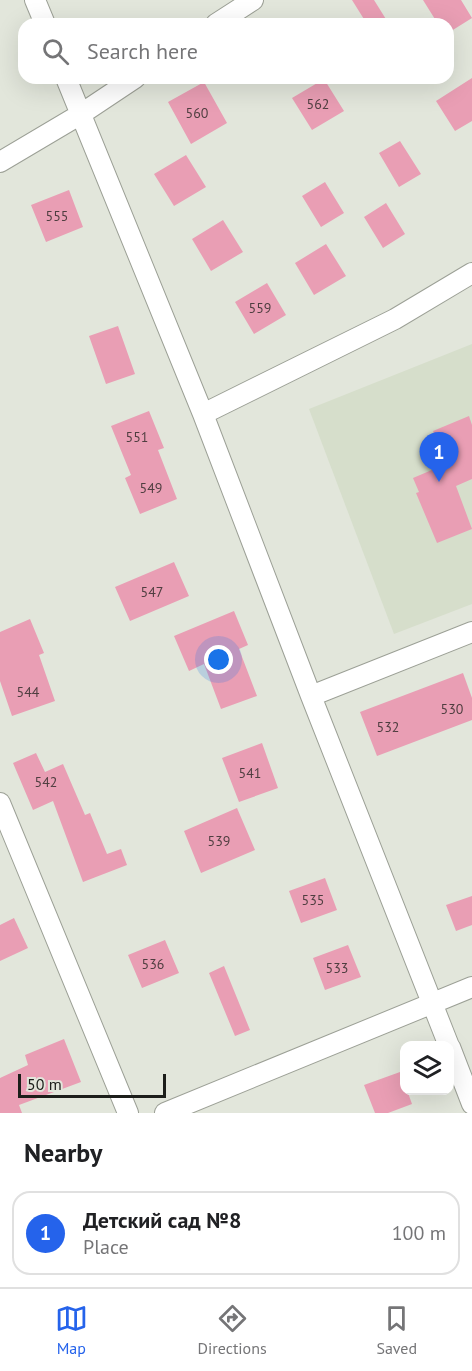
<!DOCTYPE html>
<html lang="en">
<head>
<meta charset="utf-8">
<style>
	:root { --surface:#fff; --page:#f2f2f2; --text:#202124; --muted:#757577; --line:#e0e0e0; --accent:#2563eb }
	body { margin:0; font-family:"PT Sans",sans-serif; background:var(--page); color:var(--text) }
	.controls { position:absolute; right:18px; bottom:18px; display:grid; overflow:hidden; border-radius:12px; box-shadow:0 6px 24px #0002 }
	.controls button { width:54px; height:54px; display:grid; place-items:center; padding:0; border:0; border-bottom:2px solid var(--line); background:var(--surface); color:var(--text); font:30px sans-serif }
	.scale { position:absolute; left:18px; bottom:15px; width:148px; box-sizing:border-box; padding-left:6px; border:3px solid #1c1e1a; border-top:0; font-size:16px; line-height:21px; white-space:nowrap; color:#1c1e1a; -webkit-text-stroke:4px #e2e6db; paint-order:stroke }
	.you { position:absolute; left:219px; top:660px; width:21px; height:21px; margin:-15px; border:4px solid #fff; border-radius:50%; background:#1a73e8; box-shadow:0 0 0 9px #1a73e833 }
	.badge { display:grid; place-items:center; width:39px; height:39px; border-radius:50%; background:var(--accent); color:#fff; font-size:20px; font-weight:700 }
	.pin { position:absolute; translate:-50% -50px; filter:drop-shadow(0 2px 3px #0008) }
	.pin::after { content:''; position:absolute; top:32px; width:21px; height:18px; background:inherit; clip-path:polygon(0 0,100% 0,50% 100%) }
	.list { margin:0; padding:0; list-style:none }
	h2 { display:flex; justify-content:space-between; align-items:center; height:78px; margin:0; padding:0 24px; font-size:26px }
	h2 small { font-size:20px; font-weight:400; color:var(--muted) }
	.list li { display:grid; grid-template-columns:39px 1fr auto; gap:18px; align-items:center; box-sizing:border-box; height:84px; margin:0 12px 12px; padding:0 12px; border:2px solid var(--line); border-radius:18px }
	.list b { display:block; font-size:22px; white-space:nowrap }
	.list p { margin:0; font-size:20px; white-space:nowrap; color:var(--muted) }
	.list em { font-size:20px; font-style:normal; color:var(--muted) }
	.icon { flex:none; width:33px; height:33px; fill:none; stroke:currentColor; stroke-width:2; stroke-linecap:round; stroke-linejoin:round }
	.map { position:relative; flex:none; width:472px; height:1113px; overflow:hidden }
	.search { position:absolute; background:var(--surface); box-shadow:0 6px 24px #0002; left:18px; right:18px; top:18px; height:66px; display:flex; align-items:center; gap:15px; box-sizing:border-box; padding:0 21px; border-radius:18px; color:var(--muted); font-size:22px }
	.sheet { height:174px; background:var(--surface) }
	nav { display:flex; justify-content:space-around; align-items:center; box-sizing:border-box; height:84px; border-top:2px solid var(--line); background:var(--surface); font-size:16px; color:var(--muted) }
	nav a { display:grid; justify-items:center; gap:3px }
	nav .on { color:var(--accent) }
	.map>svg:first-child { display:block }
	.built { fill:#d6decb }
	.building { fill:#e99eb4 }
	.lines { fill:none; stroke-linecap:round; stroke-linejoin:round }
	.street-casing { stroke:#9ca096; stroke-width:22 }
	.street { stroke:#fff; stroke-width:20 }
	.labels { text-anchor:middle; stroke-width:6; stroke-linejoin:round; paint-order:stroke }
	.number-label { font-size:14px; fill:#4f3e40 }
</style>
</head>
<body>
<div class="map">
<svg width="472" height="1113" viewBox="0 0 472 1113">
	<rect width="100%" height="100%" fill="#e2e6db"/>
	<path class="built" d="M472 344V604L394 634 309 409Z"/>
	<path class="building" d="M352 0H374L389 24H367Z
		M423 0H461L472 18 448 33V24H438Z
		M472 78V121L455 131 436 101Z
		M324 79 344 111 312 130 292 98Z
		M204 82 227 123 191 144 168 102Z
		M400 141 421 174 399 187 379 153Z
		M186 155 206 187 174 206 154 174Z
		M325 182 344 213 321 227 302 196Z
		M69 190 83 227 46 242 31 205Z
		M386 203 405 234 383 248 364 217Z
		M223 220 243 252 211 271 192 239Z
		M326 244 346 276 314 295 295 263Z
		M267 283 286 315 254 334 235 302Z
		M118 326 135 374 106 384 89 336Z
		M149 411 164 448 158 450 177 499 140 514 125 478 131 475 111 426Z
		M469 416 472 425V479L456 486 472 529 437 543 416 493 419 492 413 478 446 464 433 431Z
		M174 562 189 596 130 621 115 587Z
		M234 611 248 645 239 649 257 696 221 709 204 664 189 671 174 636Z
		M30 619 44 653 39 655 55 701 12 716 0 681V632Z
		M463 673 472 698V720L377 756 360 712Z
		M262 743 278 788 239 802 222 758Z
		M36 753 45 772 63 764 85 815 90 813 107 854 121 849 127 865 83 882 53 801 33 810 13 763Z
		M237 808 255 850 201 873 184 831Z
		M325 878 337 910 301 923 289 891Z
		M472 896V925L456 931 446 905Z
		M14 918 28 948 0 961V925Z
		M165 940 179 973 142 988 128 955Z
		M348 945 361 977 325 990 313 958Z
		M224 966 250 1030 235 1036 209 973Z
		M64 1039 81 1082 19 1105 22 1113H0V1078L28 1065 25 1055Z
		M400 1072 405 1084V1090H407L412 1104 388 1113H375L364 1085Z"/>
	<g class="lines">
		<g class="street-casing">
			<path id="street" d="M35 0 45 24
				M216 24 253 0
				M66 78 203 414 311 696 449 1046
				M0 162 81 114 135 78
				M203 414 395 319 472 273
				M311 696 472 632
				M0 803 128 1113
				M450 1047 472 1104
				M165 1113 472 987"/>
		</g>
		<use href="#street" class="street"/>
	</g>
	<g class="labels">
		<g class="number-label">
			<text x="318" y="109">562</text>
			<text x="197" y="118">560</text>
			<text x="57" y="221">555</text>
			<text x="260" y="313">559</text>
			<text x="137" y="442">551</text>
			<text x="151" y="493">549</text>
			<text x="152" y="597">547</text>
			<text x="28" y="697">544</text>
			<text x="452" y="714">530</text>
			<text x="388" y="732">532</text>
			<text x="250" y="778">541</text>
			<text x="46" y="787">542</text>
			<text x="219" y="846">539</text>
			<text x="313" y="905">535</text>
			<text x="153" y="969">536</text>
			<text x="337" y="973">533</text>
		</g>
	</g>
</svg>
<div class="controls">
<button><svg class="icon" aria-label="layers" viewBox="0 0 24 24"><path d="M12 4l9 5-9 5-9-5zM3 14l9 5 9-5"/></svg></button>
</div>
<div class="scale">50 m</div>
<div class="you"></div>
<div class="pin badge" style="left:439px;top:482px">1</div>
<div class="search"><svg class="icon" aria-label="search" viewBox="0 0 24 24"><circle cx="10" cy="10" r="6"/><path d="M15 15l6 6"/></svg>Search here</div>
</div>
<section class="sheet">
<h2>Nearby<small></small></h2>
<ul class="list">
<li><span class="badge">1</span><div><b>Детский сад №8</b><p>Place</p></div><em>100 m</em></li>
</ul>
</section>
<nav>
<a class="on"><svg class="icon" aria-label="map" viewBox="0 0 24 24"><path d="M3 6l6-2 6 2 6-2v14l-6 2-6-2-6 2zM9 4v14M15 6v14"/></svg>Map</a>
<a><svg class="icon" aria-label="directions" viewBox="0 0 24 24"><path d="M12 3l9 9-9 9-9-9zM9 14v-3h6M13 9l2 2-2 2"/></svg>Directions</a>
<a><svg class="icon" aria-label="saved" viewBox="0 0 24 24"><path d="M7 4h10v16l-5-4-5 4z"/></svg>Saved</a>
</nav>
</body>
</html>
